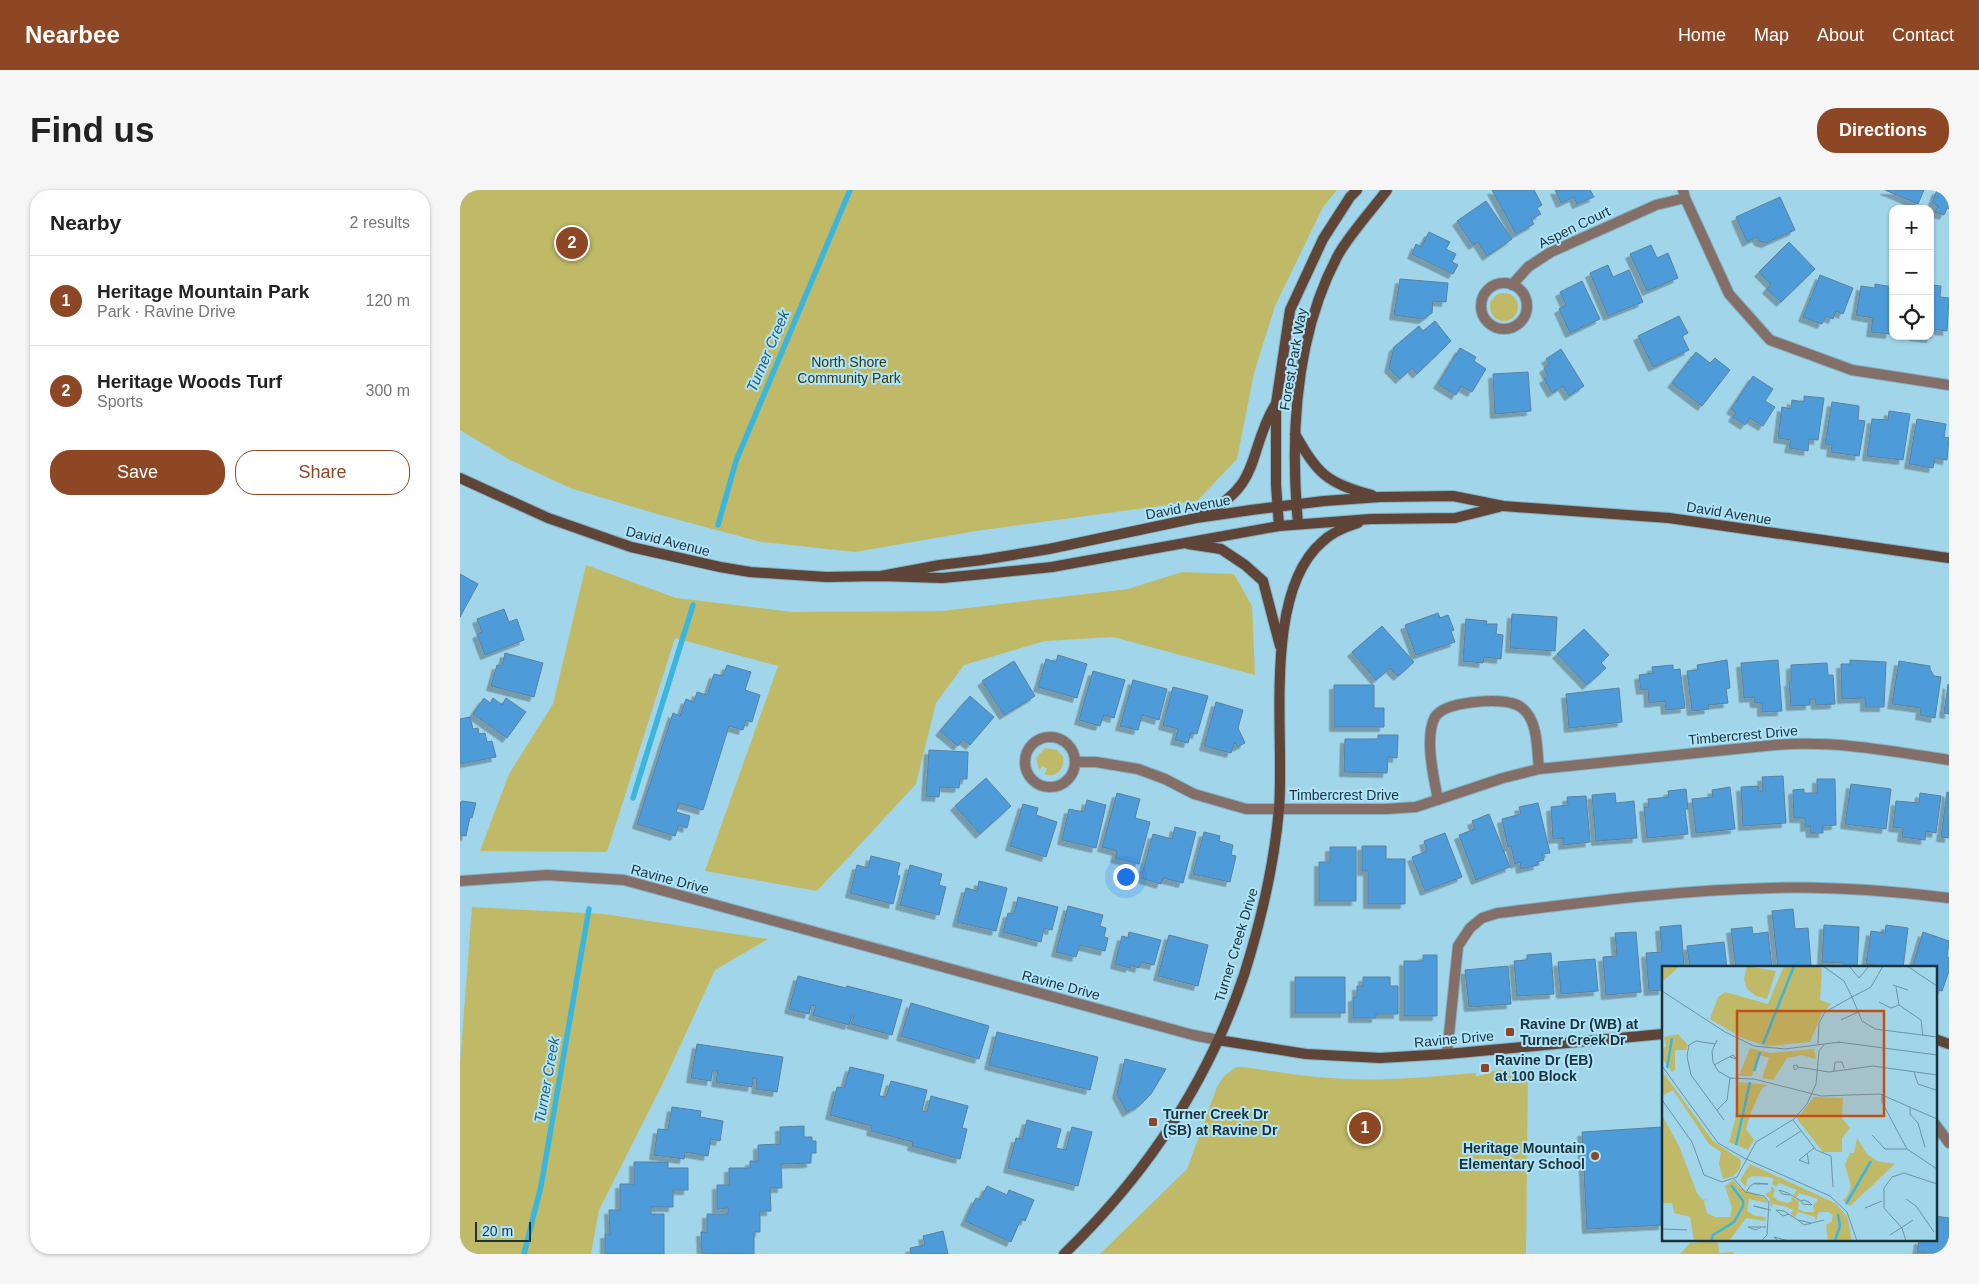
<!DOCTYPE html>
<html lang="en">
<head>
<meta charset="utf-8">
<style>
	:root { --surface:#fff; --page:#f6f6f6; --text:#222; --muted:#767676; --line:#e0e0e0; --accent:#8e4725 }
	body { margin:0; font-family:Arial,sans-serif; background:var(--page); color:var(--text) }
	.controls { position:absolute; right:15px; top:15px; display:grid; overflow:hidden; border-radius:10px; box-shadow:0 1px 4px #0004 }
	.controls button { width:45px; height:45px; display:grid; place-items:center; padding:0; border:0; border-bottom:1px solid var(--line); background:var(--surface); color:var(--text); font:25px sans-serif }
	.scale { position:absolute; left:15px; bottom:12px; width:56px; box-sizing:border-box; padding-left:5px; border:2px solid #1c323a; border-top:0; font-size:14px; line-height:18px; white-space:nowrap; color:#1c323a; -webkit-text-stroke:4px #aee3f8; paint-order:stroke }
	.you { position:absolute; left:665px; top:686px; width:18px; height:18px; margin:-12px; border:4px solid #fff; border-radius:50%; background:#1a73e8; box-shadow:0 0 0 8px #1a73e833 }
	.badge { display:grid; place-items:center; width:32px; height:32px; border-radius:50%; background:var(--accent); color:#fff; font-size:16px; font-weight:700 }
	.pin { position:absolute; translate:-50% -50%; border:2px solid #fff; box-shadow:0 1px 5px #0006 }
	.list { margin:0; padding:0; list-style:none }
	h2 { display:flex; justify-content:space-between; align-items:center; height:65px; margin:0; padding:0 20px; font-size:21px }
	h2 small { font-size:16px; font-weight:400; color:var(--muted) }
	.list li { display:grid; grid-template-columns:32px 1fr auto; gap:15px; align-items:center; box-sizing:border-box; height:90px; padding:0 20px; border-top:1px solid var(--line) }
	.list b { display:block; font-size:19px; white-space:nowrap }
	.list p { margin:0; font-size:16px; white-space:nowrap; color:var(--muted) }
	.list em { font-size:16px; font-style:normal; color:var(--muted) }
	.actions { display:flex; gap:10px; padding:15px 20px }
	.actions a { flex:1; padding:11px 0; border:1px solid var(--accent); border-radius:20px; text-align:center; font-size:18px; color:var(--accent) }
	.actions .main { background:var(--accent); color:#fff }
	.icon { flex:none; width:28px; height:28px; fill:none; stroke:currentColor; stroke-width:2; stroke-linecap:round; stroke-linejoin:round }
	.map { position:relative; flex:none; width:1489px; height:1064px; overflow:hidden; border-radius:20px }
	header { display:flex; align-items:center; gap:30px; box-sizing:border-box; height:70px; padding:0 25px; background:var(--accent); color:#fff }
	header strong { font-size:24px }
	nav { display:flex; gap:28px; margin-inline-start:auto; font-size:18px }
	.intro { display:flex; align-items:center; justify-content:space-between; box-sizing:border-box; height:120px; padding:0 30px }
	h1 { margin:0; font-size:35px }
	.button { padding:12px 22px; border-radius:20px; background:var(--accent); color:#fff; font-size:18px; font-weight:700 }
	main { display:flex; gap:30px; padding:0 30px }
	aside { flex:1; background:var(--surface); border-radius:20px; box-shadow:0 1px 4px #0004 }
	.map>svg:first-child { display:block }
	.green { fill:#c0ba68 }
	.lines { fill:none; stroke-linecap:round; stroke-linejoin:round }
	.stream { stroke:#3ab6de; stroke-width:5.5 }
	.building { fill:#4d9cd9; stroke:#5c809e; filter:url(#shadow) }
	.lane-casing { stroke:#84b1c3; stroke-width:12 }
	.street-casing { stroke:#84b1c3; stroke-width:12 }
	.secondary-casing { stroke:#84b1c3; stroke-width:12 }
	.lane { stroke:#836f67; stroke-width:10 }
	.street { stroke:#836f67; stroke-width:10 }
	.secondary { stroke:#5f4438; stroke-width:10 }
	.poi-dot { fill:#8e4725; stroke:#aee3f8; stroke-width:2 }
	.labels { text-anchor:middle; stroke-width:4; stroke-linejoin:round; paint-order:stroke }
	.street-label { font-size:14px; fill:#1c323a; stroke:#aee3f8 }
	.park-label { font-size:14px; fill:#3c380e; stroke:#aee3f8 }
	.poi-label { font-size:14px; font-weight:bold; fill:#1c323a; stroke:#aee3f8; text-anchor:start }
	.water-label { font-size:15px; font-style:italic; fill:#2c5d6f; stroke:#aee3f8 }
	.inset-river { fill:none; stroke:#3ab6de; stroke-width:2.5 }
	.inset-road { fill:none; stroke:#6c94a4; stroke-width:1 }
	.view { fill:#bf5115; fill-opacity:0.15; stroke:#bf5115; stroke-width:2.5 }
	.inset-edge { fill:none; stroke:#1c323a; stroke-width:2.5 }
</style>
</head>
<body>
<header>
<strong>Nearbee</strong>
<nav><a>Home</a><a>Map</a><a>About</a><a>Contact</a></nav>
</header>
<div class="intro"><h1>Find us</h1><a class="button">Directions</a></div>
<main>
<aside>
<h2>Nearby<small>2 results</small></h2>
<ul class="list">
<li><span class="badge">1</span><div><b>Heritage Mountain Park</b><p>Park · Ravine Drive</p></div><em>120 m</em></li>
<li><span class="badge">2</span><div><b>Heritage Woods Turf</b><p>Sports</p></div><em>300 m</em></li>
</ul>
<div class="actions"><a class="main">Save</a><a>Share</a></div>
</aside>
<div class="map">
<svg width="1489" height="1064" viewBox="0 0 1489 1064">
	<defs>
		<filter id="shadow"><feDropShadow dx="-4.5" dy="4.5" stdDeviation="0" flood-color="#0004"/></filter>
	</defs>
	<rect width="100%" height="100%" fill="#a1d5ea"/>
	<path class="green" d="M0 0H877L863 17 815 116 794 183 777 269 737 311 516 341 395 362 301 352 197 324 110 298 50 270 0 240Z
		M1030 117a14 14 0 1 1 28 0a14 14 0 1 1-28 0Z
		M126 375 216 408 333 422 482 421 668 399 722 382 774 384 792 416 795 485 653 447 585 451 504 475 476 513 456 594 357 701 245 681 318 476 215 448 147 662 20 661 49 584 93 514Z
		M585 558 597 560 603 567C605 579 596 589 584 584L587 579 583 576 579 580 576 568Z
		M12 717 144 724 308 749 255 780 203 893 139 1020 131 1064H0V874Z
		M776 877H783C818 882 854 888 889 889 932 891 974 886 1016 883V886L1024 885V882L1042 880 1068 882 1066 1064H640L727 979 757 897 764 886Z
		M1258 1051 1259 1063 1273 1062 1274 1064H1220L1230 1053Z"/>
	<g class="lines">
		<path class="stream" d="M258 335 276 271 390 0
			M173 608 233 415
			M64 1064 81 996 129 719"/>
	</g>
	<path class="building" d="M1032 0H1074L1082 15 1077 18 1081 24 1071 29 1074 34 1056 44Z
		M1095 0H1130L1134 7 1117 14 1114 7 1101 13Z
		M1425 0H1464L1458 14Z
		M1477 0H1489V19L1487 18 1484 25 1475 22 1478 16 1472 13Z
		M1320 7 1335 40 1306 53 1299 51 1297 47 1287 52 1276 27Z
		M1026 11 1052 49 1027 66 1018 52 1013 55 997 31Z
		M969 42 990 52 986 59 996 64 992 72 998 75 993 84 952 64 956 54 961 57Z
		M1329 52 1355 79 1321 112 1307 99 1311 94 1299 82Z
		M1191 55 1197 68 1208 63 1218 88 1187 101 1170 64Z
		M1148 75 1153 87 1169 80 1183 112 1148 126 1130 83Z
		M1360 85 1393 98 1383 124 1376 121 1373 129 1366 126 1362 134 1343 127Z
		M940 89 988 93 986 112 973 111 972 123 963 129 934 125Z
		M1122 91 1140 129 1110 143 1099 119 1106 115 1100 102Z
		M1415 94 1433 97V128L1430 144 1411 142 1413 128 1396 125 1401 96 1415 98Z
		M1470 95 1481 96 1480 107 1489 108 1487 141 1472 139 1471 148 1454 146H1470Z
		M1219 126 1228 143 1222 146 1229 160 1193 177 1178 146Z
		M975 131 991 151 957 184 952 178 940 189 929 178 934 157 959 136 963 141Z
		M1000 158 1016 167 1014 171 1026 179 1012 202 1001 196 996 205 978 194Z
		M1101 159 1124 196 1109 206 1103 196 1092 203 1084 189 1088 186 1084 178 1090 174 1086 169Z
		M1236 162 1250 173 1255 168 1270 180 1242 216 1212 193Z
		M1068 182 1071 221 1035 224 1033 184Z
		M1293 186 1313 199 1305 211 1315 217 1303 236 1290 228 1285 235 1273 227 1276 222 1271 219Z
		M1344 206 1364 208 1358 250 1349 249 1348 261 1329 258 1331 250 1318 248 1322 217 1331 219 1332 210 1344 212Z
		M1372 212 1399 216 1398 230 1405 231 1399 266 1371 262 1372 255 1365 254Z
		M1429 221 1450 224 1443 270 1407 266 1412 229 1428 230Z
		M1457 229 1486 234 1484 247 1489 248 1487 270 1475 268 1473 278 1449 274Z
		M0 384 18 394 0 427Z
		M44 419 49 432 57 429 64 450 25 465 17 444 22 442 17 429Z
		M978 423 980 428 988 425 994 440 991 441 995 452 956 465 945 435Z
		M1052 424 1097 427 1095 461 1050 458Z
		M1006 429 1027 431 1026 434H1037L1036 444 1043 445 1041 469 1024 467 1023 473 1003 471Z
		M922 436 954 472 938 486 930 478 916 490 892 462Z
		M1124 439 1149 465 1141 473 1146 478 1127 495 1097 464Z
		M45 463 83 473 74 507 31 496 37 475 42 476Z
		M598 465 627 474 617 508 578 497 586 469 596 472Z
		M1267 470 1270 498 1266 499 1268 513 1248 515 1249 519 1232 521 1227 481 1238 480 1237 475Z
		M1318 470 1322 521 1302 522V513H1295L1294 507 1284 508 1281 473Z
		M1390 470 1426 472 1424 517H1405V508L1382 509 1381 474H1390Z
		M554 471 575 506 544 525 522 491Z
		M1439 471 1470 476V479L1474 486 1481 487 1475 528 1460 525 1461 518 1432 514Z
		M1367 473 1368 485H1373L1375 514 1356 515 1355 509H1350V515L1331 516 1329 492H1331V475Z
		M267 475 291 482 285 500 300 505 292 532 286 530 283 540 269 536 243 620 219 613 216 622 230 626 227 638 219 635 215 646 177 634 213 523 220 526 226 509 234 512 237 502 247 505 254 484 263 486Z
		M1213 475V480L1220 479 1225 518 1206 520 1205 511 1189 513 1188 499 1181 500 1179 485 1193 483 1192 477Z
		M633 481 665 490 654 528 644 525 640 536 619 530Z
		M673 490 707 499 699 530 682 525 678 540 660 536Z
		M1488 494 1489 495V524L1484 523Z
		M874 495H914V518H924V537H874Z
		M713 497 748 506 737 544 731 543 728 553 715 550 718 539 703 535Z
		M1159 498 1162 532 1109 538 1106 504Z
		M510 506 534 527 510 555 503 549 498 556 480 541Z
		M24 508 30 513 33 508 42 515 46 508 66 522 47 548 13 524Z
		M756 512 783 520 778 538 785 553 777 557 775 552 771 563 744 556Z
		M10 527 13 539 18 538 19 544 25 543 27 552 32 551 36 567 0 574V529Z
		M918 545H938L937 568 928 567 927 583 884 582 885 549H918Z
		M469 560 508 562 507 589H500L499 598 480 597 479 607 466 606Z
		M1323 586 1326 633 1283 636 1281 597 1298 596 1299 601H1303L1302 587Z
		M526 588 551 616 520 644 495 616Z
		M1357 589H1375L1376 635 1363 636V643H1351L1350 636 1345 637V628H1334L1333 600 1344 599V603H1357Z
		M1391 594 1431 599 1426 639 1385 634Z
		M1270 597 1275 639 1236 643 1232 609 1253 607 1252 600Z
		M1226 599 1228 619H1225L1228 644 1187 648 1184 617H1189L1188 609 1209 607 1208 601Z
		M1487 602 1489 603V648L1481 647Z
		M657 603 680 609 675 628 690 632 679 674 655 668 657 661 642 657Z
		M1155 603 1156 613 1174 611 1177 648 1136 651 1132 605Z
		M1460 603 1481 606 1476 643 1466 641 1465 650 1442 647 1443 638 1433 637 1436 611 1459 613Z
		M1126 606 1130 652 1103 655V648L1093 649 1091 617 1108 615 1107 607Z
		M627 610 646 615 636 658 602 650 609 619 624 622Z
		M2 611 16 613 12 628 10 627 6 646 0 645V613Z
		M1078 613 1090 663 1082 664 1084 670 1077 672 1078 675 1061 679 1060 672 1055 674 1051 656 1048 657 1042 629 1061 624 1059 617Z
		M563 614 578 618 576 625 597 632 586 667 550 656Z
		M1029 624 1050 677 1016 690 999 645 1015 639 1012 631Z
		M715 637 736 642 723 693 703 688 701 694 681 688 693 644 712 649Z
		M744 642 760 646 759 651 773 655 771 665 776 666 770 692 733 684Z
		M985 643 1002 687 965 701 952 667 967 661 964 651Z
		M902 656H926V669H945V714H908V681H902Z
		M870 657H896V711H859V672H870Z
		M411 666 440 673 437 685 440 686 433 714 390 703 397 675 408 678Z
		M450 675 482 684 479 695 486 697 479 725 440 715Z
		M519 691 547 698 536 741 497 732 506 698 517 701Z
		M558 707 598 717 592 740 584 738 581 752 543 742 548 723 554 724Z
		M608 716 643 725 640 736 646 738 644 747 648 748 645 761 620 755 616 767 596 762Z
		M1333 719 1335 739 1348 738 1351 775 1318 778 1312 721Z
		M1221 735 1224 778H1203V800L1189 801 1186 763 1202 762 1200 737Z
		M1364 735 1399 737 1397 778H1384V773L1362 772Z
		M1426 735 1448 738 1443 778 1406 774 1411 741 1425 743Z
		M1292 737 1293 744 1308 742 1312 778H1294V776L1276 778 1271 739Z
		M669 742 701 750 694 775 681 772 679 778 670 775V778L655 774 662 746 668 748Z
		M1176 742 1181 802 1146 805 1143 767 1157 766 1155 743Z
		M1463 742 1489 751 1487 767 1489 768V781L1482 801 1475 799V778H1452Z
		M709 745 748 755 738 796 698 786Z
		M1264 752 1267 778H1230L1227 756Z
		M1091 763 1094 804 1057 806 1054 771 1067 770V765Z
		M963 765H977V826H944V771H963Z
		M1135 769 1138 801 1101 804 1098 772Z
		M1048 776 1051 814 1009 817 1005 780Z
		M338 786 386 798 387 796 442 810 432 845 391 834 394 826H392L389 835 353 825 356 816 351 815 349 824 329 819Z
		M835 787H885V823H835Z
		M903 787H930V796H938V824H916V828H893V807H897V796H903Z
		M451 813 529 836 519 869 441 846Z
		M537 842 638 867 630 900 529 875Z
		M237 854 323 867 317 902 296 899 297 889 293 888 292 897 256 892 258 881H252L251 891 231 888Z
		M665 869 706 879 691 904 680 915 667 922 657 904Z
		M390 877 424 885 419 906 426 907 431 891 467 900 462 921 467 922 471 906 508 916 502 938 507 939 500 969 452 956 453 952 411 941 412 936 370 925 377 897 384 898Z
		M212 917 241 921 240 927 263 931 260 951 251 949 248 966 225 962 224 969 194 965 198 939 208 940Z
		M567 930 601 939 596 958 606 960 612 937 632 942 618 996 548 978 556 948 562 949Z
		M344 936V947H352V951H356V963H351V973L321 974 322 998H310L311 1021H300V1042H294V1064L242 1063 241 1042H247V1024H268V1018L257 1019V995H269V978H290V971H298V955L320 954V937Z
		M1203 937V1035L1127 1039 1122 942Z
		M174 972H208V978H228V1000H213V1017H191V1024H204V1064H145V1044H150L149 1020H160V994H174Z
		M527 996 547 1005 549 1000 574 1010 565 1031 561 1029 551 1052 505 1031 516 1008 520 1010Z
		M1475 1026 1489 1028V1064L1457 1062 1459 1050H1475Z
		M483 1041 488 1064H451L450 1058 465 1055 463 1046Z"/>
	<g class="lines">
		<g class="lane-casing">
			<path id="lane" d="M987 864 998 756 1010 738 1022 728 1038 723C1129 712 1219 700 1311 698 1371 696 1430 701 1489 708"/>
		</g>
		<g class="street-casing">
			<path id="street" d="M1223 0 1225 8 1269 104 1310 150 1392 180 1489 195
				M1021 116a23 23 0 1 1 46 0a23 23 0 1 1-46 0Z
				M1052 95 1068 77 1091 62 1196 15 1225 8
				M565 572a25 25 0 1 1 50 0a25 25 0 1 1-50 0Z
				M615 572H636L678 579 705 589 734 604 786 619H926L956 617 1043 588 1079 579 1315 555C1374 550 1431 561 1489 570
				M978 610C974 589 964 547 975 527 985 511 1035 509 1051 513 1057 514 1063 518 1067 523 1078 537 1077 562 1079 579
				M0 691 87 685 164 690 733 845 758 850
				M1475 934 1489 953"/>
		</g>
		<g class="secondary-casing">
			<path id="secondary" d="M835 244C858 284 866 293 912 305
				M0 288 88 328 171 357 260 377 290 382 366 387 421 386 482 388 524 384 592 377 819 336 911 329 995 328 1039 317
				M744 324C803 294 787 262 815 215
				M838 334C830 245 835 147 877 67 888 46 912 20 927 0
				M819 336 816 295V214L830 120 863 49 890 7 897 0
				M728 354 761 359 785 375 803 391 820 456
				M421 386 480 375 522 370 589 359 736 328 791 320 864 311 920 307 993 306 1043 316 1209 328 1489 368
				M1475 849 1489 854
				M758 850 846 864 920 868 987 864 1203 844
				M604 1064C685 986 748 892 784 785 801 731 814 676 819 619 825 546 802 404 862 352 872 342 885 337 898 333"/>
		</g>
		<use href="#lane" class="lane"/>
		<use href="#street" class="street"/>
		<use href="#secondary" class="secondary"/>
	</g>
	<g class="poi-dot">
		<rect x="1045" y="837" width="10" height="10" rx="2.5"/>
		<rect x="1020" y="873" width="10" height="10" rx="2.5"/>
		<rect x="688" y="927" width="10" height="10" rx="2.5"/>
		<circle cx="1135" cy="966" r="5"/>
	</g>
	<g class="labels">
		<g class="street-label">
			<text transform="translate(1114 37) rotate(-26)" y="5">Aspen Court</text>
			<text transform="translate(833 169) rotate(-80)" y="5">Forest Park Way</text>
			<text transform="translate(728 317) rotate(-10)" y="5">David Avenue</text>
			<text transform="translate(1269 323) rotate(9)" y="5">David Avenue</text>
			<text transform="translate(208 351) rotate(14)" y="5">David Avenue</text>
			<text transform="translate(1283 545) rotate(-5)" y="5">Timbercrest Drive</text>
			<text x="884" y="610">Timbercrest Drive</text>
			<text transform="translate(210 689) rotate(15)" y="5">Ravine Drive</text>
			<text transform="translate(776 755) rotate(-73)" y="5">Turner Creek Drive</text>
			<text transform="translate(601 795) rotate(15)" y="5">Ravine Drive</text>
			<text transform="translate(994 849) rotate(-5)" y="5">Ravine Drive</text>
		</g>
		<g class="park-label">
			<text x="389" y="177">North Shore<tspan x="389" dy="16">Community Park</tspan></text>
		</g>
		<g class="poi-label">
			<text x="1060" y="839">Ravine Dr (WB) at<tspan x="1060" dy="16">Turner Creek Dr</tspan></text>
			<text x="1035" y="875">Ravine Dr (EB)<tspan x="1035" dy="16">at 100 Block</tspan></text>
			<text x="703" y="929">Turner Creek Dr<tspan x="703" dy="16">(SB) at Ravine Dr</tspan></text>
			<text x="1125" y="963" text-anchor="end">Heritage Mountain<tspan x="1125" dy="16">Elementary School</tspan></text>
		</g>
		<g class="water-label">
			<text transform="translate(308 161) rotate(-67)" y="5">Turner Creek</text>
			<text transform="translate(87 890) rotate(-80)" y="5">Turner Creek</text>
		</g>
	</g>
	<g transform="translate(1202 776)">
		<rect width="275" height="275" fill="#a1d5ea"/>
		<path d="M0 0H18L0 16ZM85 0 114 5 105 33 94 30 85 23 82 13ZM122 0H156L160 3 158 34 169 38 160 47 148 76 105 80 80 72 48 53 56 31 63 26 106 38ZM16 68 26 79 24 84H13V104L10 106 0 92V82L4 81 2 71ZM88 82 108 87 152 83 154 93 140 89 125 92 111 114 100 112 107 92 97 89 90 110H77ZM0 105 51 175 79 194 78 203 71 210 61 213 57 198 59 186 47 178 11 124 0 130ZM77 116 106 119 100 122 89 146 84 163 92 174 86 184 67 176 73 154ZM152 131 181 132 180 152 188 162 180 172V186H161L135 153ZM0 149 17 180 35 227 41 234 45 233 42 235 45 247 53 251H68L70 242 63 220 71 214 78 222 103 232 106 237 87 233 85 245 93 250 104 251 103 255 84 252 67 275H32L28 251 12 247 10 237H0ZM195 172 205 188 215 195 233 198 188 240 181 234 186 229 189 220 183 199 188 187H192ZM88 198 173 237 185 250 190 275H166L164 259 170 255 171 249 166 246H157L154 255 153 251 136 246 133 251 129 248 131 244 125 241 111 238 109 242 108 233 103 228 109 225V220L113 223 111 230 115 234 125 237 130 235 129 230 137 235 136 243 143 246H152L151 240 156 233 137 227 135 231 131 229 135 224 117 217 114 221 110 218 112 213 107 211 90 210 85 213 84 221 78 214Z" fill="#c0ba68"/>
		<path class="inset-river" d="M101 78 132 0M5 102 10 72M92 105 98 86M74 179 88 116M184 238 209 195M49 275 51 269 72 256 81 240V235L69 219M173 275 178 260 176 248"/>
		<path class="inset-road" d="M187 0 197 12 207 0M221 0 209 21 190 31 200 55 213 63 275 71M245 0 275 20M231 19 246 24M234 21 237 39 259 54 261 70M0 25 63 66 92 80 123 83 178 76M217 36 229 42 237 39M179 54 196 46M55 74 50 85 51 96 56 105 68 112 92 113 159 130 218 128 275 153M176 76 275 89M53 78 34 75 27 79 25 90 29 109 62 154M156 78 157 57 163 46 190 31 182 15 161 0M52 99 71 89 75 93 68 91M135 99 136 102 133 104 131 100ZM0 100 56 177 82 192 168 230 185 246 195 275M136 101 167 106 211 100 275 109M172 105 173 96H180L182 102M252 106 256 118 274 124M220 128V136L245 183 275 203M0 134 30 176 42 209 60 216 75 211M248 141V148L256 157 263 181M55 144 65 134 68 112M131 154 154 184 169 190 171 221M210 169 223 183H245M114 181 139 165M145 187 147 198 137 194 152 182M75 211 94 176 132 153 145 138 154 118 157 85 162 79M72 213 83 226 102 230 107 236 105 269 99 275M85 225 88 220 91 218 94 217 106 218H92M128 229 120 228 117 224 126 227 139 235M244 233 254 240 272 266M142 234 147 236 150 239 141 238 139 235ZM203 242 220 235M103 243 92 240 109 244M127 248 121 250 114 244 122 245 125 247 136 254M149 257 136 254 142 259 162 254M99 261 94 264 86 261H104M0 263 25 264M228 269 251 254M116 275 112 271 127 275M244 275 240 262 222 242V222L230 211 242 207 275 218"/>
		<path class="view" d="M75 45H222V150H75Z"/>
		<rect width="275" height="275" class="inset-edge"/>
	</g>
</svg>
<div class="controls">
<button>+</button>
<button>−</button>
<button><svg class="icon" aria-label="locate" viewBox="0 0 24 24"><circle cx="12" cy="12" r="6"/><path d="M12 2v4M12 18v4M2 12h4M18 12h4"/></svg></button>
</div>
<div class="scale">20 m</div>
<div class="you"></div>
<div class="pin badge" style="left:905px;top:938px">1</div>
<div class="pin badge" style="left:112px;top:53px">2</div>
</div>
</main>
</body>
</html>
